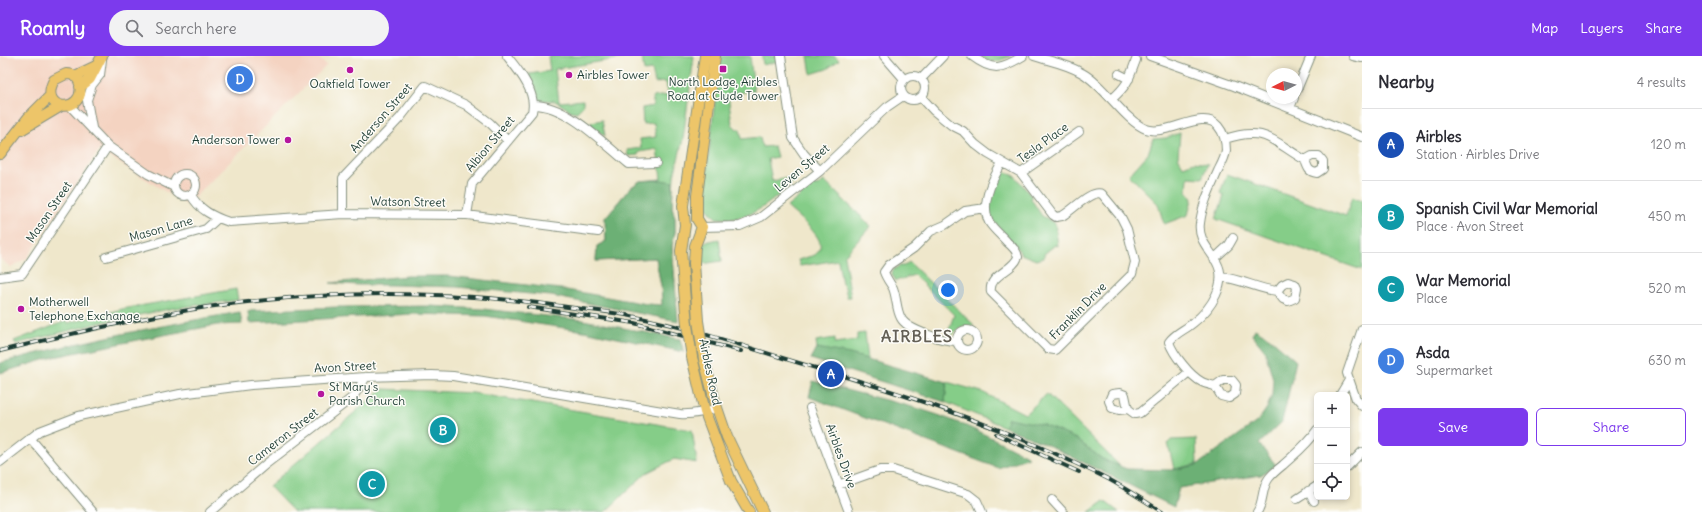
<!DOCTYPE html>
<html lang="en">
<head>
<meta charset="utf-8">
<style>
	:root { --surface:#fff; --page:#f2f2f3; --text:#2b2b33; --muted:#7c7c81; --line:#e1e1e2; --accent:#7c3aed }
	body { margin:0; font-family:Delius,sans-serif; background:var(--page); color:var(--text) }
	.controls { position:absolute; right:12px; bottom:12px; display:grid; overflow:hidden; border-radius:6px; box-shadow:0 2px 6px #0003 }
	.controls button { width:36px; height:36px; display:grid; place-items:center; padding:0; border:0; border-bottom:1px solid var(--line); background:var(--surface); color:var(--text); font:20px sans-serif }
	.compass { position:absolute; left:1266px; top:12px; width:36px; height:36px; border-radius:50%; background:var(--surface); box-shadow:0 2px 6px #0003; rotate:264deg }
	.you { position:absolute; left:948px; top:234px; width:14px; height:14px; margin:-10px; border:3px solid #fff; border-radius:50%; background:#1a73e8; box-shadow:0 0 0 6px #1a73e833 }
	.badge { display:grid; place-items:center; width:26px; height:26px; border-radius:50%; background:var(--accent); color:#fff; font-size:13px; font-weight:700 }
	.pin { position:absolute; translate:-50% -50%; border:2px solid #fff; box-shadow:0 1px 4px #0006 }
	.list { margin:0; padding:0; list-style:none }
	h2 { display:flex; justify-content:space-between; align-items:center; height:52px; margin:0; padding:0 16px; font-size:17px }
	h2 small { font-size:13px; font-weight:400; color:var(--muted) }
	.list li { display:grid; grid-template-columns:26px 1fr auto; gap:12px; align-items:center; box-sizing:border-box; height:72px; padding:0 16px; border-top:1px solid var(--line) }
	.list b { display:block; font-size:15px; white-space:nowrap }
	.list p { margin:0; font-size:13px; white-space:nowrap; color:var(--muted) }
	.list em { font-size:13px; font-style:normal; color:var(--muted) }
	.actions { display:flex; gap:8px; padding:12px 16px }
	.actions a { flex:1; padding:9px 0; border:1px solid var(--accent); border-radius:6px; text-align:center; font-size:14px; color:var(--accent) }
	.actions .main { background:var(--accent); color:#fff }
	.icon { flex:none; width:22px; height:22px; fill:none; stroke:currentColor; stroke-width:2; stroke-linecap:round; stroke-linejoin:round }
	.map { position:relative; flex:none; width:1362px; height:456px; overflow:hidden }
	header { display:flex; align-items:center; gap:24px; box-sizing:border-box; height:56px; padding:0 20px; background:var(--accent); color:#fff }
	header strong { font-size:19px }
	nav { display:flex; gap:22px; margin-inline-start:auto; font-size:14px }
	.search { width:280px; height:36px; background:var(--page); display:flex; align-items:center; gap:10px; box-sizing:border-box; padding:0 14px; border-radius:22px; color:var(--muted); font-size:15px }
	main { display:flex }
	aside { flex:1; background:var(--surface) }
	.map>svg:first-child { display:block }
	.built { fill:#f4d3c1 }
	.green { fill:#85cd88; stroke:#52855e }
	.forest { fill:#6cb074; stroke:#467654 }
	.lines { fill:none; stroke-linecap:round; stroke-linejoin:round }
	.minor-casing { stroke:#879280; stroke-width:10 }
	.major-casing { stroke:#879280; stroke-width:12 }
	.minor { stroke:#fff; stroke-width:8 }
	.major { stroke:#edc569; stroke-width:10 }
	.rail-casing { stroke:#1f3d34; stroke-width:4 }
	.rail { stroke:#fdfcf7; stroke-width:2.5; stroke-dasharray:8; stroke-linecap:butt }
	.major-bridge-casing { stroke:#879280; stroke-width:12; stroke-linecap:butt }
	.major-bridge { stroke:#edc569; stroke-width:10 }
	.poi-dot { fill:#b5179e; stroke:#fdfcf7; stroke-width:1.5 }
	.labels { text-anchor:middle; stroke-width:3; stroke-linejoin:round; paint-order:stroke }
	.poi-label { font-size:12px; fill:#1f3d34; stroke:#fdfcf7; text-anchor:start }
	.street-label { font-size:12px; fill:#1f3d34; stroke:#fdfcf7 }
	.district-label { font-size:16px; font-weight:bold; letter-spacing:1px; fill:#646056; stroke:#fdfcf7 }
</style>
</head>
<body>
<header>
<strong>Roamly</strong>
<div class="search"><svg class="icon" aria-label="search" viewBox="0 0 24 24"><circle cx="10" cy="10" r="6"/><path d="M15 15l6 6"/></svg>Search here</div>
<nav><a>Map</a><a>Layers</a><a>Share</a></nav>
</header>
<main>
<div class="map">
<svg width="1362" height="456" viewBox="0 0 1362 456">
	<rect width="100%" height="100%" fill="#fdfcf7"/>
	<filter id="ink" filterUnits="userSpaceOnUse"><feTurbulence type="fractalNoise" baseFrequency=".025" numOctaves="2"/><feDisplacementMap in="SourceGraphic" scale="8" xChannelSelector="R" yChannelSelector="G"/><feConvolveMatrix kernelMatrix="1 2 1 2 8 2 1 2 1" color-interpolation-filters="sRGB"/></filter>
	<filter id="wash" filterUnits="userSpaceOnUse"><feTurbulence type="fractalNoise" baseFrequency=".012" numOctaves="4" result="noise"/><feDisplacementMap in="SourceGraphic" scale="16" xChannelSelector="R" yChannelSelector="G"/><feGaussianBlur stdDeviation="0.9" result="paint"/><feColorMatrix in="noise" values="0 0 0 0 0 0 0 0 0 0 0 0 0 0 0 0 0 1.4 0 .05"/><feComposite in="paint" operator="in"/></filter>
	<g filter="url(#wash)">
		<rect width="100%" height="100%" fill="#efe7cb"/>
		<path class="built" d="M0 0H315L327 9 187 149 99 94 27 202 11 211 0 203Z"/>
		<path class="green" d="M548 0H635L555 13 559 46 583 44V50L577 56 571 55 555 45 539 44 535 41 529 18 550 15Z
			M638 0H694L683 83 674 120 672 151 675 162V176L672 190 675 226 661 230 656 202 596 205 597 190 606 185 605 162 630 132 640 125 661 123 657 93 639 96 638 99 628 100 627 94 641 92 640 83 656 81 654 67 643 68 642 52 653 50V41L668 39 666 26 655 27 652 14 644 15 642 1Z
			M720 0H750L754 35 728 38 732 68 737 73H740L742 83 760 81 762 91 774 90 777 101 768 103 772 125 797 120 802 116C783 136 760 160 731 163 726 163 721 162 716 162L703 148Z
			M762 0H777V5L775 6 763 9Z
			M808 0H835L839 4 827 13 811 18Z
			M981 0H1011C1001 4 989 10 981 0Z
			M602 64 605 80 591 70V66Z
			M1180 77 1178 101 1183 110 1194 106 1208 108 1202 122 1188 121 1187 135 1192 143 1188 159 1164 168 1158 148 1129 119 1148 98 1153 83 1166 82Z
			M1005 116 1015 120 1032 141 1031 143 1042 160 1055 167 1058 190 1055 189 1044 198V202L1036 204 1021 198C1014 185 989 166 989 153 988 146 991 139 993 132 996 125 997 119 1005 116Z
			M1227 118 1346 160 1352 141 1362 145V214L1216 163 1224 140 1220 137Z
			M824 125 871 170 844 200 851 241H847L845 231 842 228 838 204 800 210 798 204 815 199C817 197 820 194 820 191 823 179 795 159 787 151L813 129 817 130Z
			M719 183 722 205 701 208 699 192 701 187Z
			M909 206 974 269C970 272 966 271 961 272 955 274 954 280 947 279L954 259 914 219 896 225 892 219 893 214 899 210H904Z
			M236 233 238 244 175 252 103 266 16 288 14 285 66 265 68 267 122 253Z
			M865 277 868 303 817 292 816 285 835 282V287L857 284V278Z
			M947 326 982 336 1025 358 1047 338 1121 411 1102 403 1076 383 1008 362 1005 371 945 346Z
			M382 333 473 337 692 374 697 407 674 403 646 417 605 456H294L269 430Z
			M1196 383 1197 408 1174 413 1168 387 1171 384Z
			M1104 445 1119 456H1089Z"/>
		<path class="forest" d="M661 124 673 126 672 151 675 162V176L672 190 678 265 551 240 457 231 392 229H358L330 227 407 220H449L561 233 647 248 662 249 661 230 656 202 596 205 597 190 606 185 605 162 630 132 640 125Z
			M430 250 483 253 583 264 680 283 684 296 584 275 485 260 413 258 249 267 248 255 337 251Z
			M240 256 242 268 217 269 148 282 54 301 0 317V307C79 285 159 270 240 256Z
			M1255 273 1270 282 1296 305 1282 366 1259 388 1276 409 1261 419 1179 432 1174 451 1050 390 1005 371 1008 362 1044 369 1076 383 1102 403 1127 413 1173 414 1197 409 1258 365 1267 352 1272 339 1273 323 1265 295 1252 279Z
			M817 292 850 298 947 326 945 346 811 303Z
			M813 325C844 334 875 341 905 349 949 360 990 380 1029 401L998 412 809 341Z"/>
	</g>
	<g filter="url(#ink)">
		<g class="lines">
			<g class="minor-casing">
				<path id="minor" d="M781 0 793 82 804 98 820 115
					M884 0 904 23
					M972 0C993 16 1002 13 1023 0
					M1034 0C1049 5 1068 8 1082 17 1104 29 1125 65 1146 73 1167 81 1203 52 1218 70 1224 77 1226 86 1226 95 1225 102 1221 109 1218 115 1211 131 1202 149 1200 167 1196 196 1233 202 1216 239 1211 250 1202 260 1193 267 1185 274 1175 277 1169 286 1173 298 1190 320 1202 326 1206 328 1211 329 1215 330L1223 324H1232L1236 329 1235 338 1229 342 1221 340 1215 330
					M1150 0 1234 30 1362 81
					M1353 0 1362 2
					M1119 18 1129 23
					M901 32a12 12 0 1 1 24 0a12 12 0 1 1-24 0Z
					M921 23 943 0
					M1296 36 1311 0
					M921 41 934 55 951 69 963 75 975 88 988 98 1021 117 1053 159 1056 161 1062 160C1072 155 1091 133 1102 138L1121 161 1127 173 1135 206 1132 218 1055 294 1048 293 991 236C988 219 1013 215 1018 201 1017 195 1012 190 1007 186 1002 180 993 173 989 166 980 148 993 122 1002 107
					M1112 43C1128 29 1129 23 1136 4
					M534 49C567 49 603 87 629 108L656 107
					M70 50 108 90 148 118 174 131
					M1290 52 1294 42
					M92 72 87 44 92 29 100 19 102 4
					M1225 83C1266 69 1273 86 1305 104 1308 113 1309 116 1317 117L1323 113V105L1319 100H1312L1305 104
					M1021 117 1079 76
					M174 129a11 11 0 1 1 22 0a11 11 0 1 1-22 0Z
					M191 139C199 154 214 161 229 166L343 158 467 159 598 176
					M343 158V122L400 62 425 30 466 49 490 67 508 85
					M467 159 472 128 532 56C537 36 519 15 507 0
					M702 171 740 170 761 161 820 115 887 51 903 40
					M106 201 206 173 218 162
					M1214 203 1229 189 1233 182
					M0 221 22 218 108 90
					M1221 221C1241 223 1258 233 1277 235
					M1288 226 1295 228 1297 232 1295 242 1288 245 1283 243 1277 235 1282 229Z
					M1362 273 1347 317 1356 343 1362 350
					M957 284a10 10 0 1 1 20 0a10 10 0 1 1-20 0Z
					M956 285C943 285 907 274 901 262 896 253 897 242 893 232 890 227 886 222 884 216L889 209 914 192 931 175 945 169 965 155 986 152
					M1340 339 1349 324
					M810 352 849 456
					M1128 353 1119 354 1112 352 1109 345 1112 338 1120 337 1125 339 1128 353 1135 358 1140 357 1189 316
					M30 382 93 456
					M0 406 40 375 79 360 180 338 251 329 366 321 432 319 453 320 680 358C693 359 705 356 717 352
					M1347 411 1362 396
					M838 429 880 414H893L968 438 977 445 982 456
					M1308 435 1314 445
					M1297 443 1317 430
					M1052 444 1063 456
					M210 456 266 408 353 341 366 321
					M1257 456C1264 447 1261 432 1269 422 1273 417 1278 413 1283 409 1295 398 1308 388 1317 374"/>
			</g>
			<g class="major-casing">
				<path id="major" d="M66 18C73 18 78 20 80 28 86 59 37 56 54 24Z
					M75 20 96 10
					M80 31 90 23 102 0
					M21 74 61 50
					M0 98 28 62 50 40
					M698 265 694 207 695 190 702 171 697 163V140L715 0
					M687 269 681 195 685 169 683 150 705 0
					M692 301 705 356 731 425 749 456
					M704 303 716 349 727 381 763 456"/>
			</g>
			<use href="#minor" class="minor"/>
			<use href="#major" class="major"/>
			<g class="rail-casing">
				<path id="rail" d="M528 251 634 267 741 295
					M0 295C69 278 137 262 207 251 332 233 458 234 582 253 600 255 618 257 636 261 696 273 757 295 816 312 898 336 978 363 1056 398 1074 407 1093 415 1110 424 1128 434 1145 445 1162 456
					M996 378 1079 416"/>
			</g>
			<use href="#rail" class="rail"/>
			<g class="major-bridge-casing">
				<path id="major-bridge" d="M698 265 704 303
					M687 269 692 301"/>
			</g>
			<use href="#major-bridge" class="major-bridge"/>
		</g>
	</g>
	<g class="poi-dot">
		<rect x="719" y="9" width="8" height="8" rx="2"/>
		<circle cx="350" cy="14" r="4"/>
		<circle cx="569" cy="19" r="4"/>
		<circle cx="288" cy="84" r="4"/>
		<circle cx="21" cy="253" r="4"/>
		<circle cx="321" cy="338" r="4"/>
	</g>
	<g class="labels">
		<g class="poi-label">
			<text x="577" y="23">Airbles Tower</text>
			<text x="723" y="30" text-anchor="middle">North Lodge, Airbles<tspan x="723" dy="14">Road at Clyde Tower</tspan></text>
			<text x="350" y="32" text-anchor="middle">Oakfield Tower</text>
			<text x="280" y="88" text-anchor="end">Anderson Tower</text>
			<text x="29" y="250">Motherwell<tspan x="29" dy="14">Telephone Exchange</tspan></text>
			<text x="329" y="335">St Mary's<tspan x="329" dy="14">Parish Church</tspan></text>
		</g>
		<g class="street-label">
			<text transform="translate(381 62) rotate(-49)" y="4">Anderson Street</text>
			<text transform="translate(1043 87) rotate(-36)" y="4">Tesla Place</text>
			<text transform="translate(490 88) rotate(-50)" y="4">Albion Street</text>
			<text transform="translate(802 112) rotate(-40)" y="4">Leven Street</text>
			<text transform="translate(408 146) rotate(1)" y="4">Watson Street</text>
			<text transform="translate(49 156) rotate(-56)" y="4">Mason Street</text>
			<text transform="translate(161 173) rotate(-16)" y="4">Mason Lane</text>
			<text transform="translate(1078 255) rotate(-45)" y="4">Franklin Drive</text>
			<text transform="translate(345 311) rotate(-3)" y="4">Avon Street</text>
			<text transform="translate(710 316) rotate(78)" y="4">Airbles Road</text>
			<text transform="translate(283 381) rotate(-38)" y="4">Cameron Street</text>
			<text transform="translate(841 400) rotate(70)" y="4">Airbles Drive</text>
		</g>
		<g class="district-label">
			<text x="917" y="286">AIRBLES</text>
		</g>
	</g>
</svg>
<div class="controls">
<button>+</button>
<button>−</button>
<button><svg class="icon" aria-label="locate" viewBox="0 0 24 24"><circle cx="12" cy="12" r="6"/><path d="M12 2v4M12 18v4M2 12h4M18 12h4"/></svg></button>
</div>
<svg class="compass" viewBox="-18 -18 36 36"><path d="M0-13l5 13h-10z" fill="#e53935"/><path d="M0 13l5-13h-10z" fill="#7c7c81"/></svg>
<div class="you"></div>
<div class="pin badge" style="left:831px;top:318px;background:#1a4fb4">A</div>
<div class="pin badge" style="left:443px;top:374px;background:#0f9aa8">B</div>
<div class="pin badge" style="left:372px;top:428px;background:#0f9aa8">C</div>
<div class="pin badge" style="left:240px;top:23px;background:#3f7fe0">D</div>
</div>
<aside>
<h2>Nearby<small>4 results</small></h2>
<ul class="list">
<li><span class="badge" style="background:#1a4fb4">A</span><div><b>Airbles</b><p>Station · Airbles Drive</p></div><em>120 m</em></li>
<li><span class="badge" style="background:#0f9aa8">B</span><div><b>Spanish Civil War Memorial</b><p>Place · Avon Street</p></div><em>450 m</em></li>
<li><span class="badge" style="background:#0f9aa8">C</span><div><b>War Memorial</b><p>Place</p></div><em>520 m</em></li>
<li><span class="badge" style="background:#3f7fe0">D</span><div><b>Asda</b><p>Supermarket</p></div><em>630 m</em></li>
</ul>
<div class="actions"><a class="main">Save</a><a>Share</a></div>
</aside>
</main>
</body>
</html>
